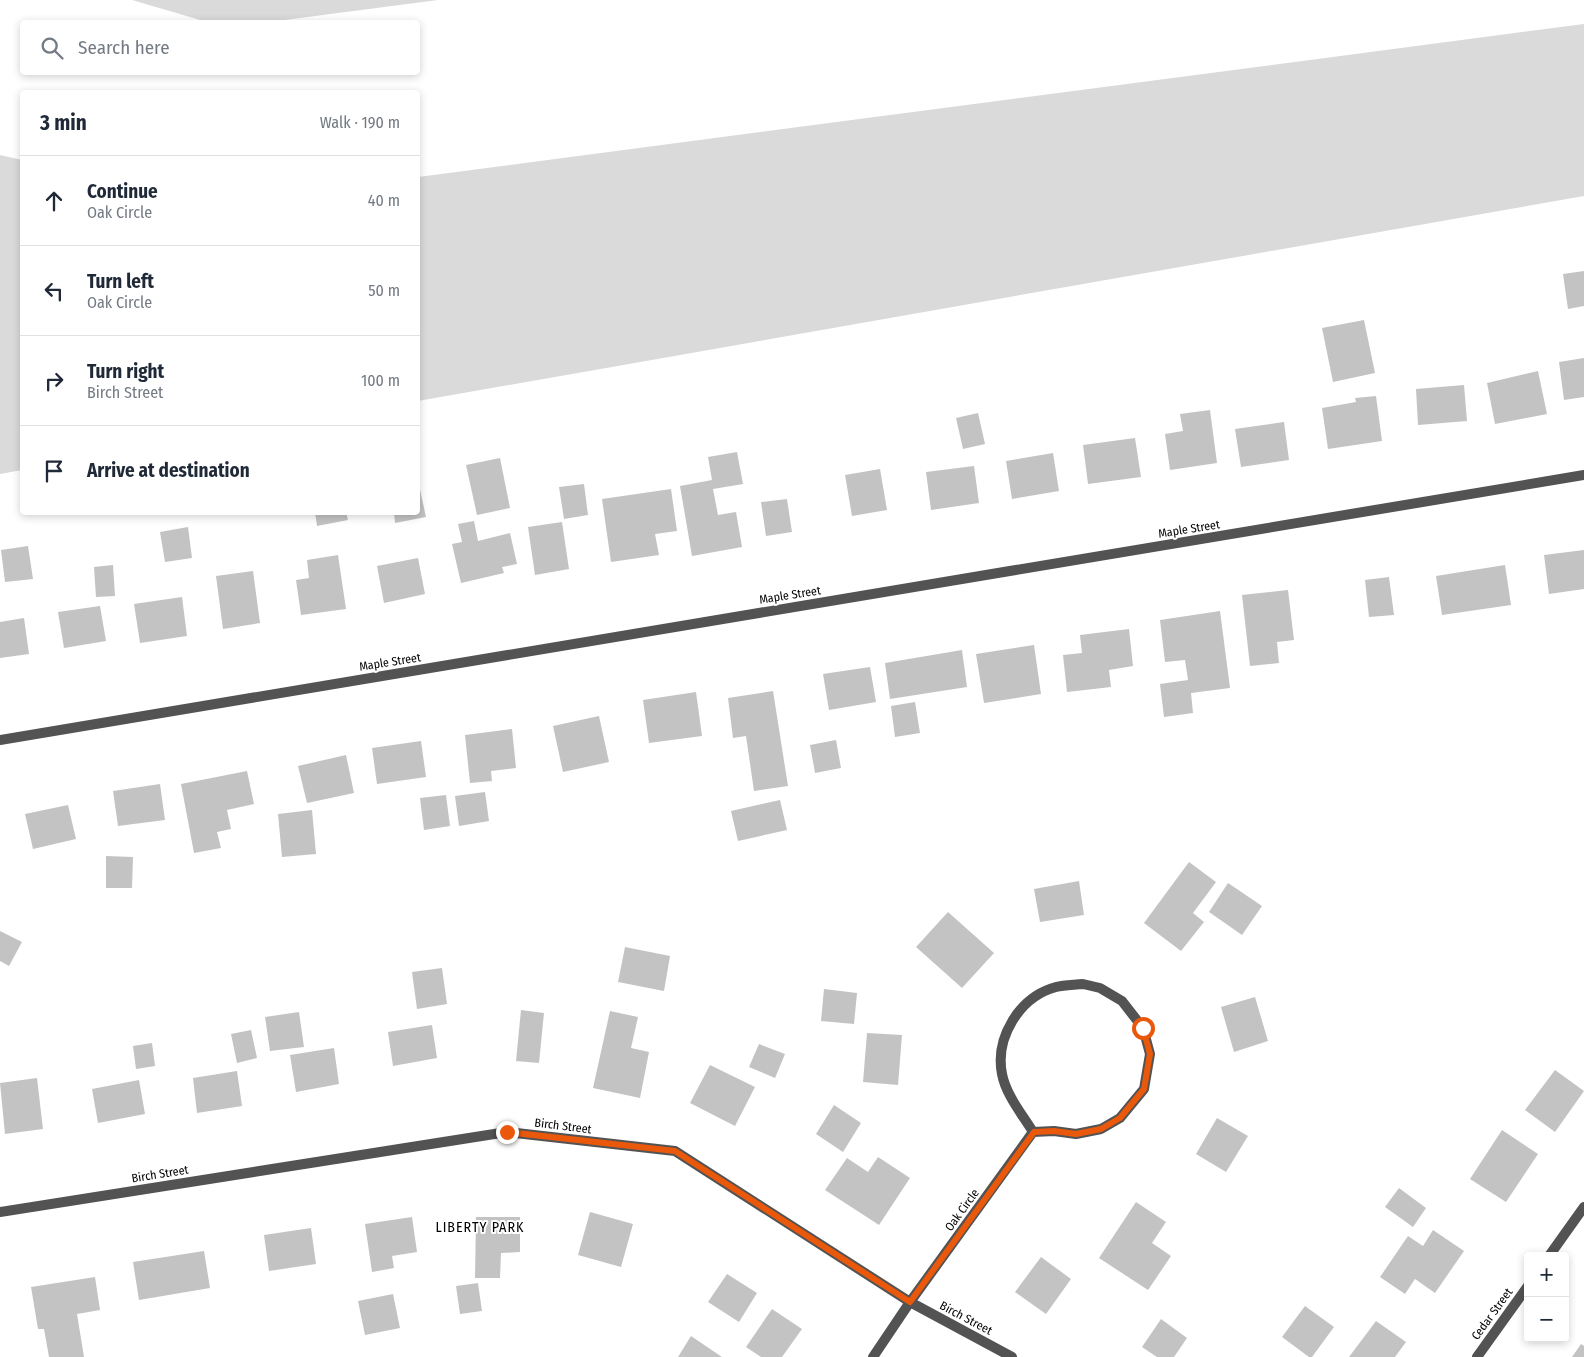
<!DOCTYPE html>
<html lang="en">
<head>
<meta charset="utf-8">
<style>
	:root { --surface:#fff; --page:#f2f2f3; --text:#1f2937; --muted:#747a83; --line:#e0e1e3 }
	body { margin:0; font-family:"Fira Sans Condensed",sans-serif; background:var(--page); color:var(--text) }
	.controls { position:absolute; right:15px; bottom:15px; display:grid; overflow:hidden; border-radius:5px; box-shadow:0 2px 8px #0003 }
	.controls button { width:45px; height:45px; display:grid; place-items:center; padding:0; border:0; border-bottom:1px solid var(--line); background:var(--surface); color:var(--text); font:25px sans-serif }
	.stop { position:absolute; width:15px; height:15px; margin:-11px; border:4px solid #ea580c; border-radius:50%; background:#fff }
	.stop.end { background:#ea580c; border-color:#fff; box-shadow:0 1px 5px #0008 }
	.list { margin:0; padding:0; list-style:none }
	h2 { display:flex; justify-content:space-between; align-items:center; height:65px; margin:0; padding:0 20px; font-size:21px }
	h2 small { font-size:16px; font-weight:400; color:var(--muted) }
	.list li { display:grid; grid-template-columns:32px 1fr auto; gap:15px; align-items:center; box-sizing:border-box; height:90px; padding:0 20px; border-top:1px solid var(--line) }
	.list b { display:block; font-size:19px; white-space:nowrap }
	.list p { margin:0; font-size:16px; white-space:nowrap; color:var(--muted) }
	.list em { font-size:16px; font-style:normal; color:var(--muted) }
	.icon { flex:none; width:28px; height:28px; fill:none; stroke:currentColor; stroke-width:2; stroke-linecap:round; stroke-linejoin:round }
	.map { position:relative; flex:none; width:1584px; height:1357px; overflow:hidden }
	.search { position:absolute; background:var(--surface); box-shadow:0 2px 8px #0003; left:20px; top:20px; width:400px; height:55px; display:flex; align-items:center; gap:12px; box-sizing:border-box; padding:0 18px; border-radius:5px; color:var(--muted); font-size:19px }
	.panel { position:absolute; background:var(--surface); box-shadow:0 2px 8px #0003; left:20px; top:90px; width:400px; height:425px; border-radius:5px }
	.map>svg:first-child { display:block }
	.green { fill:#dadada }
	.building { fill:#c3c3c3 }
	.lines { fill:none; stroke-linecap:round; stroke-linejoin:round }
	.street { stroke:#535353; stroke-width:10 }
	.route { stroke:#ea580c; stroke-width:6 }
	.labels { text-anchor:middle; stroke-width:4; stroke-linejoin:round; paint-order:stroke }
	.street-label { font-size:12px; fill:#000; stroke:#fff }
	.neighbourhood-label { font-size:14px; letter-spacing:1px; fill:#000; stroke:#fff }
</style>
</head>
<body>
<div class="map">
<svg width="1584" height="1357" viewBox="0 0 1584 1357">
	<rect width="100%" height="100%" fill="#fff"/>
	<path class="green" d="M132 0H438L269 22H207Z
		M1584 24V196L418 401V177Z
		M0 155 22 160V470L0 474Z"/>
	<path class="building" d="M1584 271V306L1568 309 1563 274Z
		M1364 320 1375 373 1333 382 1322 328Z
		M1584 358V397L1564 400 1559 362Z
		M1538 371 1547 414 1495 424 1487 383Z
		M1464 385 1467 421 1418 425 1416 389Z
		M1376 396 1382 441 1328 449 1322 408 1356 402 1355 398Z
		M1210 410 1217 463 1170 470 1165 434 1183 431 1180 414Z
		M978 413 985 444 963 449 956 418Z
		M1284 422 1289 460 1241 467 1235 429Z
		M1135 438 1141 477 1088 484 1083 445Z
		M737 452 743 484 713 489 718 515 736 512 742 547 692 556 680 486 712 480 708 457Z
		M1053 453 1059 491 1012 499 1006 461Z
		M500 458 510 508 477 515 466 465Z
		M974 466 979 503 931 510 926 472Z
		M880 469 887 510 852 516 845 475Z
		M584 484 588 515 564 519 559 487Z
		M418 485H419L426 517 395 523 394 512H418Z
		M671 489 677 531 655 534 659 555 611 562 602 499Z
		M787 499 792 532 766 536 761 502Z
		M315 512H346L348 520 317 526Z
		M474 521 478 541 510 533 517 564 502 567 504 573 461 583 452 544 462 542 458 524Z
		M562 522 569 569 535 575 528 527Z
		M188 527 192 558 165 562 160 532Z
		M28 546 33 579 5 582 1 550Z
		M1584 550V589L1549 594 1544 555Z
		M338 555 346 609 301 615 296 580 309 578 307 560Z
		M418 558 425 594 384 603 377 566Z
		M113 565 115 596 96 597 94 567Z
		M1505 565 1511 605 1442 615 1436 576Z
		M253 571 260 623 223 629 216 576Z
		M1389 577 1394 615 1369 617 1365 580Z
		M1288 590 1294 640 1277 642 1279 663 1250 666 1242 595Z
		M182 597 187 636 140 643 134 604Z
		M100 606 106 641 64 648 58 612Z
		M1220 611 1230 688 1191 693 1193 713 1164 717 1160 684 1188 680 1185 660 1165 662 1160 620Z
		M24 618 29 654 0 658V622Z
		M1129 629 1133 666 1109 670 1111 687 1067 692 1063 655 1082 653 1080 635Z
		M1034 645 1041 694 984 703 976 654Z
		M962 650 967 687 890 699 885 663Z
		M870 667 876 702 829 710 823 674Z
		M773 691 788 786 754 791 746 736 733 738 728 698Z
		M696 692 702 736 649 743 643 700Z
		M915 702 920 733 895 737 891 706Z
		M599 716 609 762 563 772 553 726Z
		M512 729 516 768 491 771 492 781 470 783 465 735Z
		M836 740 841 768 815 773 810 745Z
		M421 741 426 777 377 784 372 748Z
		M346 755 354 793 307 803 298 766Z
		M247 771 254 804 227 810 231 829 217 832 221 848 194 853 181 784Z
		M160 784 165 820 118 826 113 791Z
		M485 792 489 821 459 826 455 796Z
		M446 795 450 826 424 830 420 798Z
		M780 800 787 830 738 841 731 811Z
		M68 805 76 839 33 849 25 814Z
		M312 810 316 854 282 857 278 814Z
		M106 856 133 857 132 888H106Z
		M1189 862 1216 882 1193 913 1204 922 1181 951 1144 923Z
		M1079 881 1084 915 1040 922 1034 889Z
		M1228 883 1262 906 1242 935 1209 912Z
		M948 912 994 953 962 988 916 947Z
		M0 931 22 942 9 966 0 961Z
		M625 947 670 956 664 991 618 982Z
		M442 968 447 1004 417 1009 412 972Z
		M824 989 857 993 854 1024 821 1021Z
		M1255 997 1268 1041 1234 1052 1221 1007Z
		M521 1010 544 1013 539 1063 516 1061Z
		M610 1011 638 1017 631 1048 649 1052 640 1098 593 1088Z
		M299 1012 304 1047 270 1051 265 1017Z
		M432 1025 437 1058 393 1066 388 1032Z
		M251 1030 257 1058 237 1063 231 1034Z
		M867 1033 902 1035 898 1085 863 1082Z
		M152 1043 155 1066 136 1069 133 1046Z
		M759 1044 785 1054 775 1078 749 1067Z
		M334 1048 339 1084 296 1092 290 1055Z
		M710 1065 755 1087 735 1126 690 1103Z
		M1555 1070 1584 1091 1555 1132 1525 1110Z
		M237 1071 242 1106 197 1113 193 1078Z
		M37 1078 43 1129 5 1134 0 1083Z
		M139 1080 145 1114 98 1123 92 1089Z
		M834 1105 861 1123 843 1152 816 1134Z
		M1217 1118 1248 1136 1226 1172 1196 1154Z
		M1502 1130 1538 1154 1506 1202 1470 1179Z
		M878 1157 910 1178 879 1225 825 1190 847 1158 868 1172Z
		M1399 1188 1426 1208 1413 1227 1385 1207Z
		M1136 1202 1166 1222 1152 1243 1171 1256 1148 1290 1099 1258Z
		M590 1212 633 1224 621 1267 578 1255Z
		M412 1217 417 1252 392 1256 394 1268 372 1272 365 1224Z
		M476 1217H520V1252L501 1253 500 1278H475Z
		M311 1228 316 1264 269 1271 264 1235Z
		M1433 1230 1464 1251 1435 1293 1415 1279 1405 1294 1380 1277 1408 1236 1423 1246Z
		M204 1251 210 1288 139 1300 133 1262Z
		M1041 1257 1071 1279 1046 1314 1015 1292Z
		M727 1274 757 1293 739 1322 708 1302Z
		M95 1277 100 1310 77 1314 84 1357H49L44 1329H38L31 1287Z
		M478 1283 482 1311 460 1314 456 1286Z
		M393 1294 400 1328 365 1335 358 1301Z
		M1305 1306 1334 1327 1312 1357H1309L1282 1337Z
		M772 1309 802 1329 782 1357H761L746 1347Z
		M1161 1319 1187 1338 1174 1357H1157L1142 1347Z
		M1376 1321 1406 1342 1395 1357H1349Z
		M691 1336 722 1357H678Z
		M1581 1344 1584 1346V1357H1572Z"/>
	<g class="lines">
		<path class="street" d="M0 740 1584 475
			M1083 984 1100 988 1122 1001 1143 1028 1150 1054 1144 1089 1120 1118 1101 1129 1076 1134 1054 1131 1033 1132C1022 1114 1006 1095 1002 1074 995 1038 1019 997 1056 987 1064 985 1074 985 1083 984Z
			M0 1212 507 1132 675 1151 910 1302 1012 1357
			M1549 1256 1584 1207
			M873 1357 910 1302 1033 1132
			M1477 1357 1528 1286"/>
	</g>
	<g class="lines">
		<path class="route" d="M507 1132 675 1151 910 1302 1034 1132 1054 1131 1076 1134 1101 1129 1120 1118 1144 1089 1150 1054 1143 1028"/>
	</g>
	<g class="labels">
		<g class="street-label">
			<text transform="translate(1189 529) rotate(-9)" y="4">Maple Street</text>
			<text transform="translate(790 595) rotate(-9)" y="4">Maple Street</text>
			<text transform="translate(390 662) rotate(-9)" y="4">Maple Street</text>
			<text transform="translate(563 1126) rotate(7)" y="4">Birch Street</text>
			<text transform="translate(160 1174) rotate(-9)" y="4">Birch Street</text>
			<text transform="translate(962 1210) rotate(-54)" y="4">Oak Circle</text>
			<text transform="translate(1492 1314) rotate(-54)" y="4">Cedar Street</text>
			<text transform="translate(966 1318) rotate(28)" y="4">Birch Street</text>
		</g>
		<g class="neighbourhood-label">
			<text x="480" y="1232">LIBERTY PARK</text>
		</g>
	</g>
</svg>
<div class="controls">
<button>+</button>
<button>−</button>
</div>
<div class="stop" style="left:1143px;top:1028px"></div>
<div class="stop end" style="left:507px;top:1132px"></div>
<div class="search"><svg class="icon" aria-label="search" viewBox="0 0 24 24"><circle cx="10" cy="10" r="6"/><path d="M15 15l6 6"/></svg>Search here</div>
<section class="panel">
<h2>3 min<small>Walk · 190 m</small></h2>
<ul class="list">
<li><svg class="icon" aria-label="ahead" viewBox="0 0 24 24"><path d="M12 20V5M6 11l6-6 6 6"/></svg><div><b>Continue</b><p>Oak Circle</p></div><em>40 m</em></li>
<li><svg class="icon" aria-label="left" viewBox="0 0 24 24"><path d="M17 20v-9H6M10 6l-5 5 5 5"/></svg><div><b>Turn left</b><p>Oak Circle</p></div><em>50 m</em></li>
<li><svg class="icon" aria-label="right" viewBox="0 0 24 24"><path d="M7 20v-9h11M14 6l5 5-5 5"/></svg><div><b>Turn right</b><p>Birch Street</p></div><em>100 m</em></li>
<li><svg class="icon" aria-label="arrive" viewBox="0 0 24 24"><path d="M6 21V4h12l-3 4 3 4H6"/></svg><div><b>Arrive at destination</b></div></li>
</ul>
</section>
</div>
</body>
</html>
